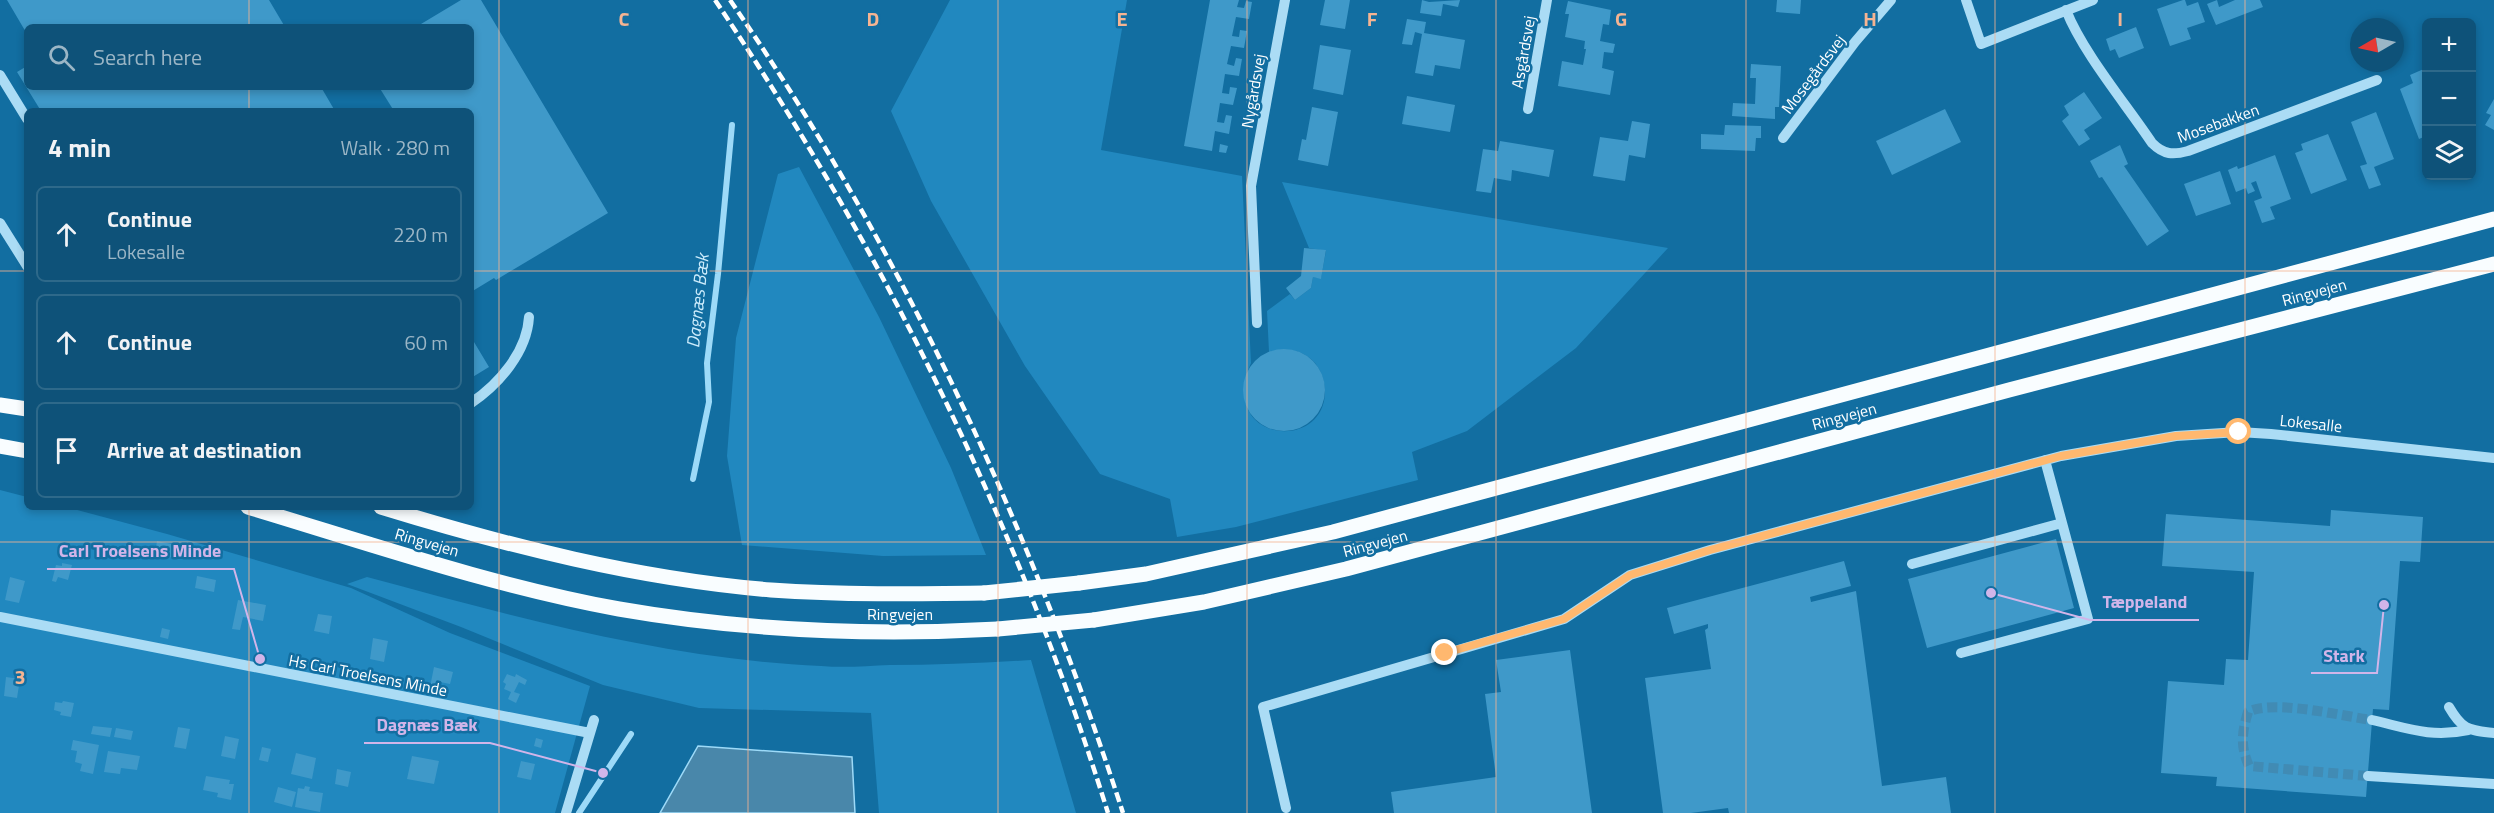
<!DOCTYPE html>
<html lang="en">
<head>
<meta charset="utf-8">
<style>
	:root { --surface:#0e5279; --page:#1c5c80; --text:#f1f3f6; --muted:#9bb6c6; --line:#2e698a }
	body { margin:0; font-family:"Titillium Web",sans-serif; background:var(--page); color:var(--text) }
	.controls { position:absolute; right:18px; top:18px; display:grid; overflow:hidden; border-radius:9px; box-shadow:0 3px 9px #0003 }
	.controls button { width:54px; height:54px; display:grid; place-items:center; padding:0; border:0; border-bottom:2px solid var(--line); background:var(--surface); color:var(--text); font:30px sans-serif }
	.compass { position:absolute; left:2350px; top:18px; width:54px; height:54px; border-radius:50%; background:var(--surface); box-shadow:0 3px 9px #0003; rotate:261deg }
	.stop { position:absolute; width:18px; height:18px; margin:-14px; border:4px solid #ffb86f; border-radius:50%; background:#fff }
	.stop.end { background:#ffb86f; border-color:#fff; box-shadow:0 2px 6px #0008 }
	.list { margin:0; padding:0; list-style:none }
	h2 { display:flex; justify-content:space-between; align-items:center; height:78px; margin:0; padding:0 24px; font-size:26px }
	h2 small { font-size:20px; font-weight:400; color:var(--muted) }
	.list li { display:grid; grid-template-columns:39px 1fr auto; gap:18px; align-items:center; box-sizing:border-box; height:96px; margin:0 12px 12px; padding:0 12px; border:2px solid var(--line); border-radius:9px }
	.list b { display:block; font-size:22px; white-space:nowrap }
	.list p { margin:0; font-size:20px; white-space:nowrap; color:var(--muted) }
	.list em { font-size:20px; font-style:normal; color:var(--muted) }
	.icon { flex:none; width:33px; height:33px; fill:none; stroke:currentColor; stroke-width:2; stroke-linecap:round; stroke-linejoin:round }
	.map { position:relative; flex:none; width:2494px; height:813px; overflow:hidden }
	.search { position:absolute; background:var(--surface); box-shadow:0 3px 9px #0003; left:24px; top:24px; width:450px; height:66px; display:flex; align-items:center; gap:15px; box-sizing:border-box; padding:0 21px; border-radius:9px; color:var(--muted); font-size:22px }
	.panel { position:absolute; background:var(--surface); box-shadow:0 3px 9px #0003; left:24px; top:108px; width:450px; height:402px; border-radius:9px }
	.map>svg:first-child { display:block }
	.green { fill:#2188bf }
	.water { fill:#4987aa; stroke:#9ddaf8; stroke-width:1.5 }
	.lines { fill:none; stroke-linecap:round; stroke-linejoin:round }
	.stream { stroke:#9ddaf8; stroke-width:6 }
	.building { fill:#3f99c9 }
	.minor-tunnel { stroke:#418bb4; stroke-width:10; stroke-dasharray:10 5; stroke-linecap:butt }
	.minor { stroke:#abdcf5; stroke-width:10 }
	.major { stroke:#f9fdff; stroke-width:15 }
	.rail { stroke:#fff; stroke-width:4.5; stroke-dasharray:10 4.5; stroke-linecap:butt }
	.major-bridge { stroke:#f9fdff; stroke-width:15 }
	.route { stroke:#ffb86f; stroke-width:8 }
	.grid { fill:none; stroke:#f5b492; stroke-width:1.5; stroke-opacity:0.55 }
	.labels { text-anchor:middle; stroke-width:5; stroke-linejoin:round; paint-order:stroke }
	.street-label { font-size:16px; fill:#fff; stroke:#126ea1 }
	.water-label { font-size:18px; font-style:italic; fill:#cdecfc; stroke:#126ea1 }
	.grid-label { font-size:20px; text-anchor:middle; font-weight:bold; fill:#f5b492; stroke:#126ea1; stroke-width:5; stroke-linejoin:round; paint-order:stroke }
	.leader { fill:none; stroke:#d1b5e9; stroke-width:2 }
	.callout-dot { fill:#d1b5e9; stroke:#126ea1; stroke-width:2 }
	.callout-label { font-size:18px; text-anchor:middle; font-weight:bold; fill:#d1b5e9; stroke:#126ea1; stroke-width:5; stroke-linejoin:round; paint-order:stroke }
</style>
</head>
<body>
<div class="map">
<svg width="2494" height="813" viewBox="0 0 2494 813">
	<rect width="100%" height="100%" fill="#126ea1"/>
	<path class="green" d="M950 0H1127L1101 150 1242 176 1251 363C1217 442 1323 453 1325 393 1325 382 1322 372 1315 363 1303 349 1286 348 1269 352L1267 311 1290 294 1295 300 1311 288 1313 277 1321 278 1326 251 1309 248 1282 182 1668 248 1576 348 1467 431 1412 452 1418 480 1236 527 1177 537 1170 499 1100 474 1025 366 931 201 891 111Z
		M799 167 879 317 951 468 986 555 883 556 742 545 727 456 736 338 778 174Z
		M0 490 27 497V507H66L167 534 351 588 450 633 590 686 555 813H0Z
		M367 577C516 617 666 659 821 666 844 668 867 666 890 665 937 665 984 663 1031 660L1076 813H879L871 713 699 708 603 685 461 627 347 584Z"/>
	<path class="water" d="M698 746 852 757 855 813H660Z"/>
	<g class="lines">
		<path class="stream" d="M693 479 709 402 707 363 718 274 732 125
			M579 813 631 734"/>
	</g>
	<path class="building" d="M7 0H269L285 27H27V34Z
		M461 0H481L608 213 496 280 494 278 471 292V111H394L379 87H471V27H416Z
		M1210 0H1239L1237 7 1244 8 1246 1 1252 2 1249 19 1236 17 1232 36 1239 37 1240 30 1247 31 1244 48 1231 46 1227 64 1234 66 1236 58 1242 59 1239 76 1225 74 1222 93 1229 94 1230 87 1237 88 1233 105 1220 103 1217 122 1224 123 1226 115 1232 116 1229 134 1215 131 1212 151 1184 146Z
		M1325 0H1350L1345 29 1320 25Z
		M1422 0 1429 2 1460 0 1458 7 1443 4 1441 16 1420 13Z
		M1777 0H1801L1800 14 1776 12Z
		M2183 0H2185L2187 6 2198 2 2205 22 2187 28 2191 39 2170 46 2157 9Z
		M2217 0 2219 7 2235 0H2260L2263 7 2216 25 2207 4Z
		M1568 1 1611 10 1609 25 1603 24 1600 41 1615 44 1613 53 1604 52 1602 68 1614 71 1610 95 1558 86 1562 61 1583 65 1586 49H1584L1585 41 1565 37 1569 14H1565Z
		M1407 19 1426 22 1424 33 1465 40 1460 69 1435 65 1433 76 1415 73 1422 34 1415 32 1412 45 1402 44Z
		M2136 27 2144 48 2119 58 2115 49 2110 51 2106 39Z
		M1320 45 1351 50 1343 95 1313 89Z
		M1751 64 1781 66 1779 107H1775V119L1732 116 1733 103 1755 104 1756 78H1750Z
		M27 66V87H321L335 111H41L17 72Z
		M2426 68V136L2419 139 2400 89 2413 83 2410 75Z
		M2084 92 2102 118 2084 130 2090 139 2079 146 2062 121 2069 115 2064 106Z
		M1407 96 1455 105 1450 132 1402 124Z
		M2494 99V130L2485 125 2491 115 2486 113Z
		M1312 107 1338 112 1328 166 1298 160 1302 139 1306 140Z
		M1945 109 1961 142 1892 175 1876 141Z
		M2376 112 2394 159 2374 167 2381 185 2369 189 2360 166 2367 164 2351 122Z
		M1632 121 1650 124 1645 158 1629 155 1625 181 1593 176 1600 137 1628 141Z
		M1725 125 1761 126V138H1756L1755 151 1701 149V134L1724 135Z
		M2328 134 2347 180 2311 194 2295 153 2303 150 2301 144Z
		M1500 141 1554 150 1549 177 1512 170 1511 181 1494 178 1491 193 1476 191 1483 149 1498 151Z
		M1220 144 1228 146 1226 153 1219 152Z
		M2120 145 2128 164 2124 166 2169 231 2147 246 2102 177 2099 178 2090 161Z
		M2275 155 2291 199 2270 207 2275 219 2262 223 2254 201 2262 198 2256 181 2251 183 2255 191 2248 194 2246 188 2236 192 2228 170 2237 166 2238 169Z
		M2220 171 2231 204 2196 216 2184 184Z
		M1304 248 1326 250 1321 279 1313 277 1311 288 1295 300 1286 288 1301 276Z
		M471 337 489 367 471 378Z
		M1243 390a41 41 0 1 1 82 0a41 41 0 1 1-82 0Z
		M2331 510 2423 517 2420 562 2400 561 2389 710 2373 709 2366 797 2216 786 2217 777 2161 773 2168 681 2224 685 2226 659 2248 660 2254 572 2162 566 2166 514 2330 526Z
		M2056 539 2074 608 1927 648 1908 579Z
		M157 541 181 546 179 559 155 554Z
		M130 547 141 550 138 560 127 557Z
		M1844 561 1851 586 1810 597 1811 602 1856 591 1882 786 1946 777 1951 813H1729L1728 808 1691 813H1663L1645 678 1711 669 1705 630 1708 628V624L1674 634 1667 608Z
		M62 563 72 565 68 580 58 577 56 582 52 581 56 565 62 566Z
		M197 576 216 580 214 592 195 588Z
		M10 577 25 581 19 603 5 600Z
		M238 600 266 605 263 621 243 617 240 630 232 629Z
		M318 614 332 616 329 634 314 631Z
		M162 628 170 630 168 639 160 637Z
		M373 638 388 641 384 662 370 659Z
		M1570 650 1592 813H1394L1391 792 1496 777 1485 694 1501 692 1496 660Z
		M434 667 453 672 450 684 440 682 439 689 430 687Z
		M507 674 515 677 516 674 527 680 525 685 519 682 514 692 520 694 516 703 508 699 511 692 504 689 506 684 503 682Z
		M6 677 20 679 17 698 4 696Z
		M63 701 74 703 71 717 60 715 61 712 54 710 55 702 62 703Z
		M93 726 112 728 110 737 91 734Z
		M178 727 190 729 186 749 174 747Z
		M116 728 133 731 131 740 114 737Z
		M225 736 239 739 235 759 221 756Z
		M536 738 543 740 541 748 534 746Z
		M73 740 99 745 93 774 80 771 82 764 75 762 77 751 71 750Z
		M262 747 271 749 268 762 259 760Z
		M108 751 140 756 137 770 121 768 120 774 104 772Z
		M296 753 316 758 312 779 291 774Z
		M412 756 439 761 434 784 407 779Z
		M521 761 535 764 531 780 517 777Z
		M337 769 351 772 348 787 335 784Z
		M206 776 230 780 229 784H234L231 800 217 797 218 793 203 790Z
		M305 786 310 787 309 791 323 793 320 812 295 807 298 788 304 789Z
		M278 787 296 792 292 807 274 802Z"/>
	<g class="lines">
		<path class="minor-tunnel" d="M2368 776 2249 766C2240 746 2242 732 2248 712 2273 699 2342 716 2372 720"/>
		<path class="minor" d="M1966 0 1981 44 2093 0
			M2066 10C2083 53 2126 104 2152 143 2164 155 2173 155 2188 151L2377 80
			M0 75 27 119
			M1528 109 1547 0
			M1783 138 1855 42 1891 0
			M0 223 27 266
			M1257 323 1251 186 1285 0
			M471 403C499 384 527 352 529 317
			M1912 564 2062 523
			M0 617 590 733
			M1961 653 2088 619 2045 460
			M2449 707C2463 731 2469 730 2494 733
			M2372 720C2407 728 2431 738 2468 730
			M2368 776 2494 784
			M1286 808 1263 707 1564 619 1630 575 1710 550 2061 456 2176 436 2239 432 2271 434 2494 458
			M566 813 594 720"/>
		<path class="major" d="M0 405 27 409
			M0 446 27 451
			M248 507C371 544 493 586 619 609 745 631 871 636 998 629
			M381 507C508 546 638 579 771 590 842 595 913 594 984 593
			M1079 583 1146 574 1333 532 2494 219
			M1094 620 1204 602 1346 569 2009 390 2494 264"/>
		<path class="rail" d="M715 0C884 251 1018 524 1108 813
			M730 0C902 249 1030 526 1123 813"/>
		<path class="major-bridge" d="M984 593 1079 583
			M998 629 1094 620"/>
	</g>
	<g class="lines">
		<path class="route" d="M1445 653 1564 619 1630 575 1710 550 2061 456 2176 436 2239 432"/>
	</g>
	<path class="grid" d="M249 0V27M499 0V813M748 0V813M998 0V813M1247 0V813M1496 0V813M1746 0V813M1995 0V813M2245 0V813M249 87V111M0 271H27M471 271H2494M249 507V813M0 542H2494"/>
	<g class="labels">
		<g class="street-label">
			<text transform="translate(1523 52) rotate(-80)" y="6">Asgårdsvej</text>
			<text transform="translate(1813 74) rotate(-53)" y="6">Mosegårdsvej</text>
			<text transform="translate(1253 91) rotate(-80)" y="6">Nygårdsvej</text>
			<text transform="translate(2218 123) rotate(-20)" y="6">Mosebakken</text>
			<text transform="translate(2314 292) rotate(-15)" y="6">Ringvejen</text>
			<text transform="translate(1844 416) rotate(-15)" y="6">Ringvejen</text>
			<text transform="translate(2311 423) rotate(6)" y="6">Lokesalle</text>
			<text transform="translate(427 542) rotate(16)" y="6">Ringvejen</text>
			<text transform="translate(1375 543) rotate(-15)" y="6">Ringvejen</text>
			<text x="900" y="620">Ringvejen</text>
			<text transform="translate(368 675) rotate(11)" y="6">Hs Carl Troelsens Minde</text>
		</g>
		<g class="water-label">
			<text transform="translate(698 301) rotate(-84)" y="6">Dagnæs Bæk</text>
		</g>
	</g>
	<g class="grid-label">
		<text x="624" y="26">C</text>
		<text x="873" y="26">D</text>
		<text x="1122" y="26">E</text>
		<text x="1372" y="26">F</text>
		<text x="1621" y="26">G</text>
		<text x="1870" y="26">H</text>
		<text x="2120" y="26">I</text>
		<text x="20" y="684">3</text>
	</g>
	<path class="leader" d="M260 659L234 569H47M1991 593L2090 620H2199M2384 605L2377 673H2311M603 773L490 743H364"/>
	<g class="callout-dot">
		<circle cx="260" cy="659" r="6"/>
		<circle cx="1991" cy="593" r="6"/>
		<circle cx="2384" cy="605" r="6"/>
		<circle cx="603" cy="773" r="6"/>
	</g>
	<g class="callout-label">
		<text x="140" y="557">Carl Troelsens Minde</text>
		<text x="2145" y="608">Tæppeland</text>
		<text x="2344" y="662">Stark</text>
		<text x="427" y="731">Dagnæs Bæk</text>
	</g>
</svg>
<div class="controls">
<button>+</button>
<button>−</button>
<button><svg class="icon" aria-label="layers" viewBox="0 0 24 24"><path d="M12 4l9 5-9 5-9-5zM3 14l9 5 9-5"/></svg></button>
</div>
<svg class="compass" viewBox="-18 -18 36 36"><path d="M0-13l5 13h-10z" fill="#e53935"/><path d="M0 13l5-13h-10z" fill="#9bb6c6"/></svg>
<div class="stop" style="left:2239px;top:432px"></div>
<div class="stop end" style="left:1445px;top:653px"></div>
<div class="search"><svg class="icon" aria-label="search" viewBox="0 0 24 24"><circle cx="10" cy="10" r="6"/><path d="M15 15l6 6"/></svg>Search here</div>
<section class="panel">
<h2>4 min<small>Walk · 280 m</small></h2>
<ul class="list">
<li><svg class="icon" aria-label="ahead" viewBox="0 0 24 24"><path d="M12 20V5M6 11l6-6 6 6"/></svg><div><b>Continue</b><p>Lokesalle</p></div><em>220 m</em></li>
<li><svg class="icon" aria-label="ahead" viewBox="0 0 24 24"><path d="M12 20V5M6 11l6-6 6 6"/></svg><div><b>Continue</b></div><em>60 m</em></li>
<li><svg class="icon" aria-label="arrive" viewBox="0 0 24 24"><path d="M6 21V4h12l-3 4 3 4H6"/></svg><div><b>Arrive at destination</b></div></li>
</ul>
</section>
</div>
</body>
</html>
